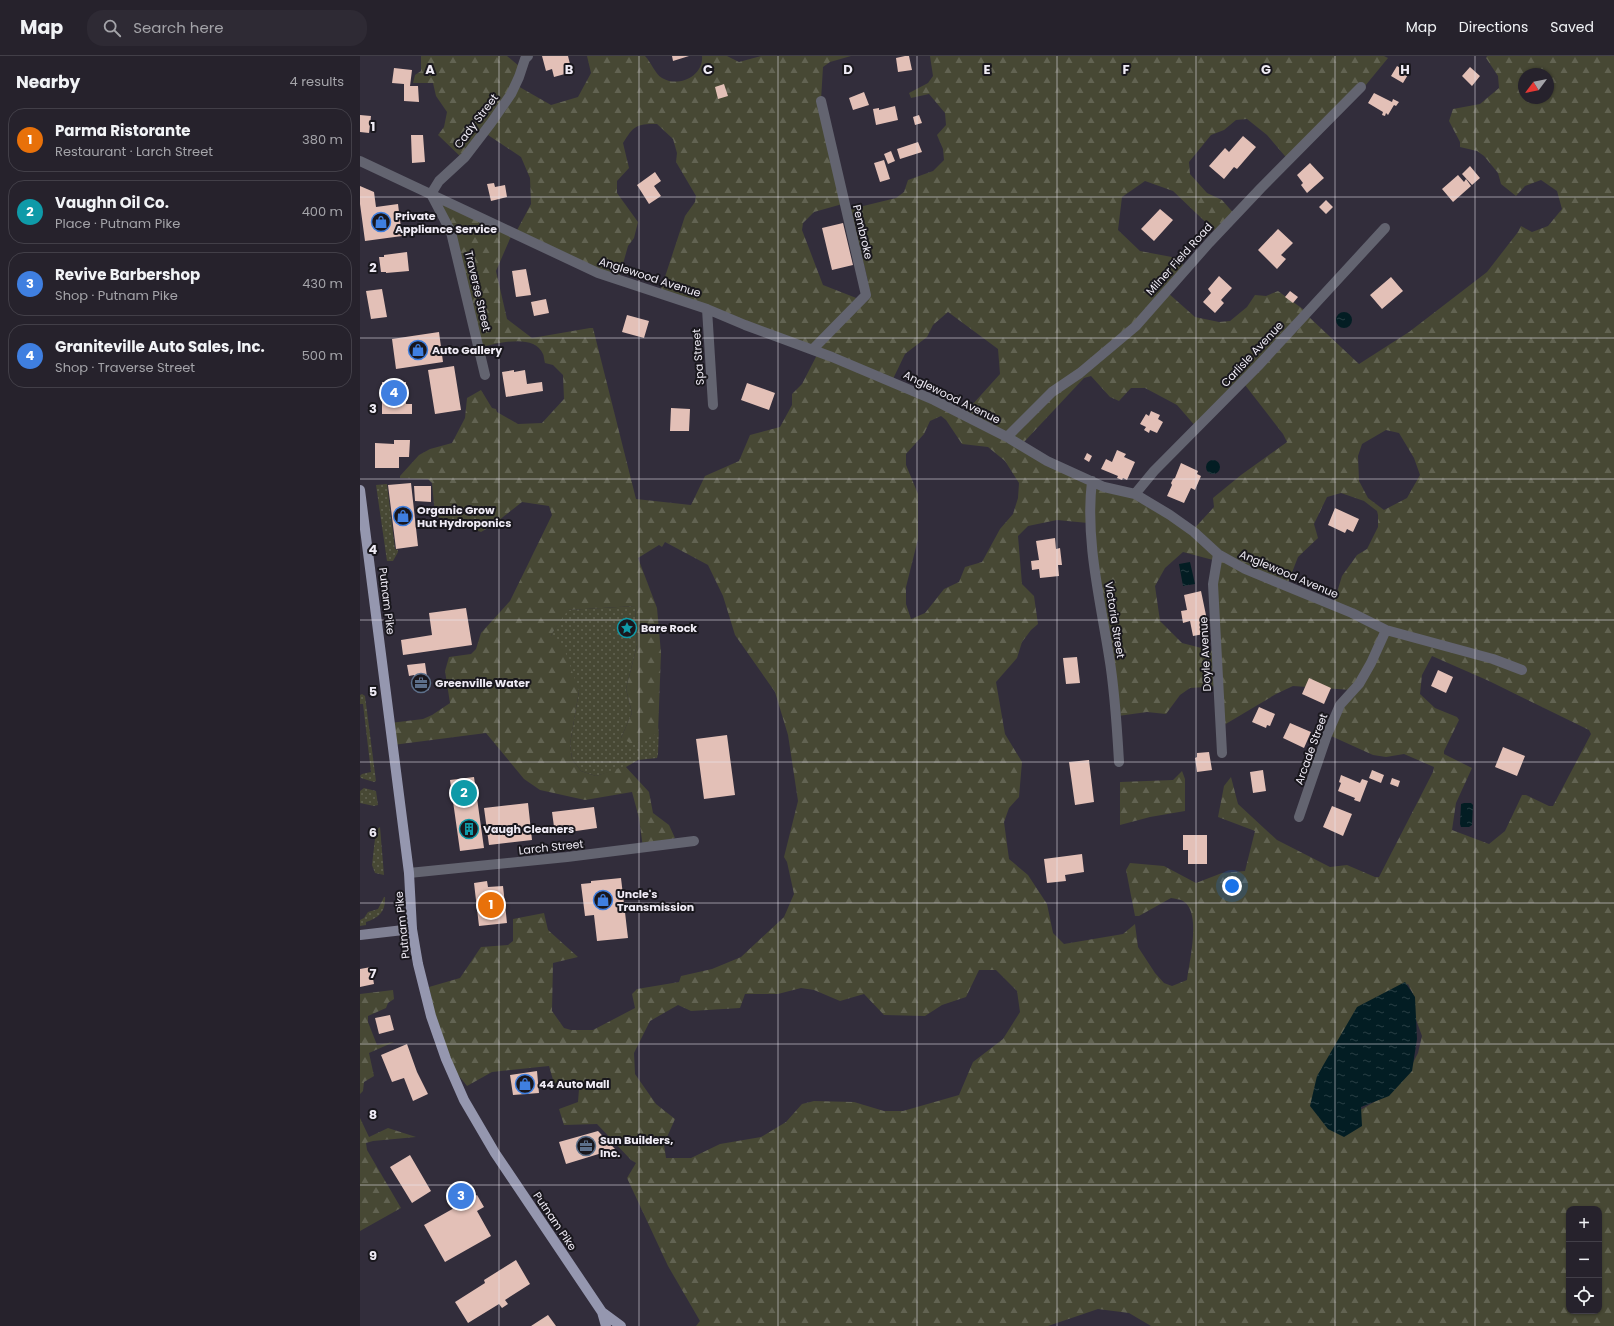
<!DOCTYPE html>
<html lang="en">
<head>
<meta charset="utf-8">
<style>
	:root { --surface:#26222c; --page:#2e2a34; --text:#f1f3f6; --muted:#a4a4a9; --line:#423f48; --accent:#c7a6f0 }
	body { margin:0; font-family:Poppins,sans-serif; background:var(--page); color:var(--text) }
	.controls { position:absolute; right:12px; bottom:12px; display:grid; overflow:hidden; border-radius:8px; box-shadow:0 1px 3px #0004 }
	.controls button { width:36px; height:36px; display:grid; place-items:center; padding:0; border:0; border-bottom:1px solid var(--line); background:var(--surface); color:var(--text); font:20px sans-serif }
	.compass { position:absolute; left:1158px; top:12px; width:36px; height:36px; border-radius:50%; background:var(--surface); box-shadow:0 1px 3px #0004; rotate:238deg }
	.you { position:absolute; left:872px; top:830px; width:14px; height:14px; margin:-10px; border:3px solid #fff; border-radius:50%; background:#1a73e8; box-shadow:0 0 0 6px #1a73e833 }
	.badge { display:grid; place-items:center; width:26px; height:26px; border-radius:50%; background:var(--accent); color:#fff; font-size:13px; font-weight:700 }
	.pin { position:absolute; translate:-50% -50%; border:2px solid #fff; box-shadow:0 1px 4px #0006 }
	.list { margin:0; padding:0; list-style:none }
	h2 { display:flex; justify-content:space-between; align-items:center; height:52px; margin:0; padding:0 16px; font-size:17px }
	h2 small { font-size:13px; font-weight:400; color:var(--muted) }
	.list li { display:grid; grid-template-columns:26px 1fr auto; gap:12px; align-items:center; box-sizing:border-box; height:64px; margin:0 8px 8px; padding:0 8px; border:1px solid var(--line); border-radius:16px }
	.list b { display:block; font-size:15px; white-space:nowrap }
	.list p { margin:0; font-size:13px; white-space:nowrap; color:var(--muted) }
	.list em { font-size:13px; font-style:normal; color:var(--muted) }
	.icon { flex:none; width:22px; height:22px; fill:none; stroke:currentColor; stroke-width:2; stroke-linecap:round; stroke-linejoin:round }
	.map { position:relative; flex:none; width:1254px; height:1270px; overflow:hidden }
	header { display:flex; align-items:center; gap:24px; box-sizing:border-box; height:56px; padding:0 20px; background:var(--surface); border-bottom:1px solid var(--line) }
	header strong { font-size:19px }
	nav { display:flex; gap:22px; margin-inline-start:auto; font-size:14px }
	.search { width:280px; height:36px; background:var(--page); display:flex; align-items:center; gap:10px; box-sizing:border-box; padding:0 14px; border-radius:16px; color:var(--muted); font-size:15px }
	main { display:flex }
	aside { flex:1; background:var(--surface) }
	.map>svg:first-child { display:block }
	.green { fill:url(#green-dots) }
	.forest { fill:url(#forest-firs); fill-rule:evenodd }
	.water { fill:url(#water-ripples) }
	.building { fill:#e3c0b7 }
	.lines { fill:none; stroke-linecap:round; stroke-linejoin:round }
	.minor { stroke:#636470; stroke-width:10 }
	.secondary { stroke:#808194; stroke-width:10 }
	.primary { stroke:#9597af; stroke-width:10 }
	.grid { fill:none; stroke:#efebf5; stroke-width:1; stroke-opacity:0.55 }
	.labels { text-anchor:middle; stroke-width:4; stroke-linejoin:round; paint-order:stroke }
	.street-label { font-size:11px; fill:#efebf5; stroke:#19171d }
	.poi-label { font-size:11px; font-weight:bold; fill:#efebf5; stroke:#19171d; text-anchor:start }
	.grid-label { font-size:13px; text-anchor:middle; font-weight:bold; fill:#efebf5; stroke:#19171d; stroke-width:4; stroke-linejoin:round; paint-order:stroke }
</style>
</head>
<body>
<header>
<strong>Map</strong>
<div class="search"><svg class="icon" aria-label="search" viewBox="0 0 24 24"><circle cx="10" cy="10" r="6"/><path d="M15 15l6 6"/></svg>Search here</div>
<nav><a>Map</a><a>Directions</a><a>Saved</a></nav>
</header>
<main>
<aside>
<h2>Nearby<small>4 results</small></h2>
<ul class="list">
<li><span class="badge" style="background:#e8710a">1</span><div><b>Parma Ristorante</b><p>Restaurant · Larch Street</p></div><em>380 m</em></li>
<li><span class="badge" style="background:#0f9aa8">2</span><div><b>Vaughn Oil Co.</b><p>Place · Putnam Pike</p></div><em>400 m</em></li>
<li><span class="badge" style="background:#3f7fe0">3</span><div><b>Revive Barbershop</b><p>Shop · Putnam Pike</p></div><em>430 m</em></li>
<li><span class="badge" style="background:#3f7fe0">4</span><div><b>Graniteville Auto Sales, Inc.</b><p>Shop · Traverse Street</p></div><em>500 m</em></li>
</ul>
</aside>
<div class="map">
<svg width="1254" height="1270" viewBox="0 0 1254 1270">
	<defs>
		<pattern id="green-dots" width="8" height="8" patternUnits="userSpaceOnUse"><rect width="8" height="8" fill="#474834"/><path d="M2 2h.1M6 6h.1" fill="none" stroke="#626352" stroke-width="1.8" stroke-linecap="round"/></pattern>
		<pattern id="forest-firs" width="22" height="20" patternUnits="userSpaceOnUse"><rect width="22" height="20" fill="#474834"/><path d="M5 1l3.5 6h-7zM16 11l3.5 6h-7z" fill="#626352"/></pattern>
		<pattern id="water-ripples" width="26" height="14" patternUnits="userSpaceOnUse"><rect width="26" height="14" fill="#031d23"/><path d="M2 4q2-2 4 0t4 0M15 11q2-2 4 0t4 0" fill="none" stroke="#283e44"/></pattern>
	</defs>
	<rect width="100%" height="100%" fill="#322d3b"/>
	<path class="green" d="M27 428 35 493 38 494V496L33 505H27L16 429Z
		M275 550 277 589 266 633 272 657 261 682 298 677 299 670 298 698 297 702 278 704 266 711 236 720 221 715 212 703 210 688 219 635 191 579 207 554Z
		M2 638 5 640 16 725 14 726 1 722 0 720 2 718 11 716 3 648H0V639Z
		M4 732 16 735 18 749 14 750 0 747V735Z
		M20 771 24 819 15 817 12 809 16 774Z
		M24 841H25C26 855 19 862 6 866V869L0 870V864L4 862 8 856 18 853Z"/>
	<path class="forest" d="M61 0H147L159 10 156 29 191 49 218 41 231 17 227 0H285C291 6 295 18 302 22 318 32 344 20 342 0H367L379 6 401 0H491L470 6 463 11 461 44 486 147 454 156 443 167 442 174 463 229 504 245 506 239 508 225 491 157V153L536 142 544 136 548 124 573 115 584 104 583 93 577 79 586 69 585 57 569 38 551 42 549 37 568 27 573 20 570 0H1024L1028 2 996 41 930 106 907 79 887 63 876 64 864 74 851 79 829 106 830 118 847 137 862 144 877 161 860 180 813 135 785 125 762 141 758 174 780 195 817 202 828 214 808 237 835 261 859 266 870 265 887 251 895 239 906 240 918 235 947 256 949 261 999 308 1049 276 1127 216 1158 176 1161 170 1172 176 1188 170 1202 153 1197 135 1181 124 1165 130 1156 140 1141 128 1138 117 1124 100 1117 95 1100 91V86L1089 65 1093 53 1120 48 1139 32 1138 20 1126 2 1127 0H1254V1270H791L769 1257 738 1253 688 1270H336L340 1265 308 1210 267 1122 276 1107 271 1104 237 1068 204 1069 199 1053 218 1046 219 1033 210 1025 194 1027 189 1010 132 1016 107 1030 91 1010 74 954 69 931 100 922 121 891 148 889 153 885V863L184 857 188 874 218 901 193 907 192 955 204 972 211 974H233L275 952 272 938 277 933 319 926 321 920 352 913 381 901 424 861 434 838 427 806 424 801 438 745 428 679 415 636 375 579 363 540 348 509 305 486 302 491 299 489 278 502 297 552 301 597 298 677 274 689 261 682 272 657 266 633 277 589 275 550 208 554 191 579 204 592 219 635 210 688 212 703 221 715 236 720 265 710 289 736 293 757 309 769 315 782 283 792 279 762 272 736 225 744 180 734 164 723 126 677 33 689 30 667 63 663 72 659 90 647 85 615 89 601 111 598 116 593 121 577 150 545 192 459 189 450 162 446 133 469 121 476 75 460 72 427 68 423 40 422V420L59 399 70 393 92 387 105 362 107 342 121 334 132 352 136 353 137 356 158 368 182 367 204 343 203 319 193 309 185 307C184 304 184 300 183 298 174 276 135 288 118 292L90 178 74 143 152 178 136 215 147 263 172 282 230 272H233L276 443 331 449 345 420 379 405 390 379 420 371 432 349V338L442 328 458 297 300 236 325 160 335 146 336 140 316 106 317 97 313 83 297 68C275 68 274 70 263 87L269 112 257 125V137L278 166 274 182 268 190 259 222 155 178 171 148 170 122 161 101 125 77 102 102 78 79 84 71 87 56 76 40 73 27H53L55 19 61 15ZM1164 18H1188V42H1164ZM588 256 638 293 640 318 602 360 532 325 545 298 567 281 573 269ZM731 320 750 341 759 345 771 332H785L817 349 837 372 885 329 923 378 927 386 881 419 853 442 854 451 832 475 776 441 661 391 664 386 724 322ZM581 360 586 364 602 388 628 391 645 405 659 427 658 442 653 458 640 473 622 506 605 511 599 526 584 533 565 557 551 563 546 548V531L558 483V438L546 409V398L564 378 570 365ZM1026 374 1039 377 1054 402 1060 419 1047 442 1024 454 1008 442 999 425 998 400 1002 388ZM981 437 1004 445 1017 455 1018 459V471L1007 493 997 499 982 520 973 549 926 532 938 501 958 482 954 468 967 441ZM697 464 728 467 758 660 787 656 806 658 820 639 830 632 860 630 864 669 916 638 933 630 992 634 971 680 1013 699 1026 701 1044 698 1074 711 1073 716 1019 821H1015L987 809 970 811 917 784 878 748 871 721 864 730 858 761 895 775 885 815 862 817 836 827 804 810 770 807 766 814 775 860H779L811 842C815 843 820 843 823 845 842 856 829 906 827 924L812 930 804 927 795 917 778 891 775 868 763 878 704 888 693 877 687 848 668 819 649 803 644 766 649 752 659 741 662 706 645 678 636 626 657 602 662 586 671 574 678 568 674 540 662 528 658 480 668 470ZM823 496 853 504 857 596 822 587 800 565 795 530 805 512ZM1072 600 1129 625 1229 674 1231 678 1193 750H1189L1166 739H1162L1145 775 1129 788 1092 774 1096 747 1112 712 1084 698V695L1099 664 1097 661 1075 652 1060 638 1062 619ZM619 914H636L657 935 660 956 643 983 613 1006 599 1039 543 1055H524L494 1046 454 1045 442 1048 426 1066 401 1081 360 1088 331 1102H306L304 1088 315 1063 296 1048 275 1018 274 997 290 965 318 949 331 955 380 952 385 938H418L441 932 454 934 480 945 504 938 524 959 565 960 582 949 606 941ZM1048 928 1053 938 1051 950 1062 980 1058 997 1047 1018 1031 1036 997 1056 1002 954ZM1209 1153H1239V1255H1209Z
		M822 715 825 723V755L790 761 760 769V726L813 724Z
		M33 934 34 943 28 947 26 952 8 960V966L17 989 34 986 9 997 14 1020 4 1026 3 1035 0 1038V938Z
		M0 1062 9 1081 28 1072 56 1081 13 1085 6 1087 7 1094 41 1152 0 1175Z"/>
	<path class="water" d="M976 264a8 8 0 1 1 16 0a8 8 0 1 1-16 0Z
		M846 411a7 7 0 1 1 14 0a7 7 0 1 1-14 0Z
		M830 506 835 528 823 530 819 508Z
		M1104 747H1111L1113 749 1112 769 1109 771H1101L1100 768 1101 748Z
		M1045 926 1055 941 1057 983 1052 1015 1029 1040 1001 1051 1002 1070 984 1081 968 1073 950 1050 957 1020 997 951Z"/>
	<path class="building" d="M182 0H208L212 16 194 21 192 13 186 15Z
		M312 0H329L313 5Z
		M545 0H549L552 14 538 16 536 2Z
		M1037 10 1049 17 1043 27 1031 20Z
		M1110 11 1120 20 1112 30 1102 20Z
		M34 12 52 14 50 30H58L59 46 44 45V28L32 27Z
		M364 28 368 40 358 43 355 31Z
		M504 36 509 49 493 54 489 42Z
		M1014 37 1032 46 1033 43 1039 46 1036 50 1034 49 1028 59 1026 57 1025 60 1022 59 1023 56 1008 47Z
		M535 50 538 64 516 69 513 53 519 52V54Z
		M0 59 11 60 9 77 0 76Z
		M559 59 562 67 555 69 553 61Z
		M51 79H63L65 106 52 107Z
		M883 80 896 91 877 113 874 111 864 123 849 110 865 92 869 96Z
		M558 86 562 96 540 103 537 93Z
		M531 95 535 105 528 108 524 98Z
		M524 104 530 123 520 126 514 107Z
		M950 107 964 122 947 137 941 129 943 127 937 119Z
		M1110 110 1120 122 1112 129 1102 118Z
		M295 116 301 125 294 130 301 140 289 148 277 129Z
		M1098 119 1104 126 1106 123 1111 130 1093 146 1082 133Z
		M134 127 135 131 145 129 147 141 131 145 127 128Z
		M0 130 14 136 16 151 38 148 42 180 5 185 0 148Z
		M966 144 973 151 966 158 959 151Z
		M800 153 813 164 794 185 781 173Z
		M483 167 493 209 472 214 462 172Z
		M918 173 933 187 921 199 926 203 917 213 898 194Z
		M47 196 49 215 26 217V216H21L19 201H24V199Z
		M166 213 171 239 156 241 152 215Z
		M859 220 872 232 861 244 864 247 855 257 843 246 851 237 848 233Z
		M1031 221 1043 235 1022 253 1010 239Z
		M22 233 27 261 11 263 6 235Z
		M930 235 938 241 933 247 925 241Z
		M186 243 189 257 174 260 171 246Z
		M267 259 289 265 284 282 262 276Z
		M79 276 83 306 36 313 32 283Z
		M94 310 101 354 75 358 68 314Z
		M154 314V316L165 314 167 328 182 326 183 335 146 341 142 316Z
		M22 326H46V348H52V358H22Z
		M387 327 415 337 409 354 381 344Z
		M311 352 330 353 329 375H310Z
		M791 355 800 359 798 363 803 366 797 377 790 374 789 377 784 374 786 371 780 368 786 358 789 360Z
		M34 384H50L49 401H39V412H15V387L34 388Z
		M757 394 766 398 764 401 775 406 767 424 763 422 762 424 757 422 758 420 741 413 746 403 752 406Z
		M727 397 732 400 729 406 724 403Z
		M821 407 838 415 837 418 841 420 835 434 831 432 824 447 807 440 812 429 811 427 813 423 815 422Z
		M51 427 58 490 36 493 28 429Z
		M54 430H71V446L55 445Z
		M975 452 999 463 993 476 987 473 985 477 968 469Z
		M695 482 696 493 700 492 702 509H698L699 520 680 522 679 513 672 514 671 505 679 504 676 485Z
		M841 535 847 564 842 565 844 578 833 580 830 565 823 567 821 555 827 554 824 539Z
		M106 552 112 589 43 599 41 584 72 579 69 557Z
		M717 601 720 627 706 628 703 602Z
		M65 607 69 634 56 636 54 619 49 620 47 609Z
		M1078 614 1093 621 1086 637 1071 630Z
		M949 622 971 632 964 648 942 638Z
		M899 651 915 658 910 670 907 669 906 672 892 666Z
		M930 667 951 676 944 692 923 682Z
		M367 679 375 739 344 743 336 683Z
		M1143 691 1165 700 1157 720 1135 711Z
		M849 696 852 714 837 716 835 702 837 701V697Z
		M729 704 734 746 715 749 709 706Z
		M903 714 906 735 893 737 890 716Z
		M1012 714 1024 719 1021 727 1009 722Z
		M981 719 1000 727 1002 723 1008 725 1000 746 994 744 995 742 978 735 981 727 979 726Z
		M114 721 124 792 100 795 90 724Z
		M1032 722 1040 725 1038 731 1030 728Z
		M168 747 172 784 129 789 124 752Z
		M972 750 992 758 983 780 963 771Z
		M234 751 237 772 195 778 192 756Z
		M823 779H847V808H828V794H823Z
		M722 798 724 816 705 819 706 825 687 827 684 803Z
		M261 822 268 882 237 885 234 859 225 860 221 828 231 827V825Z
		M127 825 128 831 143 830 147 867 119 870 114 827Z
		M11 911 14 928 0 931V913Z
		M30 959 34 974 19 978 15 962Z
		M47 988 57 1016 68 1038 53 1045 44 1022 32 1026 21 999Z
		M177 1015 179 1037 153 1039 150 1019Z
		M238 1075 255 1093 206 1108 199 1086Z
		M50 1099 71 1135 52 1147 30 1111Z
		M106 1129 113 1140 99 1149 117 1139 124 1151 117 1155 131 1180 85 1206 64 1169 96 1151 89 1141Z
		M156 1204 170 1228 145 1244 148 1248 142 1252 139 1248 108 1267 95 1246 125 1227 124 1224Z
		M188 1259 196 1270H171Z"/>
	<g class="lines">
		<path class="minor" d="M0 105 238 217 347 253 385 269 472 301 574 344 647 381 687 405 744 431 775 438 810 459 834 476 858 498 885 513 992 557 1026 574 1133 603 1162 614
			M347 253 353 349
			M453 293 506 239 461 45
			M125 319 91 176 71 138 79 125 105 101 131 67 151 38 159 21 165 3 168 0
			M647 381 692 336 720 317 776 270 849 187 901 132 1001 31
			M732 425C725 483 740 543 749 600 755 635 757 671 759 706
			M775 438 794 415 898 310 1025 172
			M858 498 853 528 862 697
			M939 761 967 679 980 649 999 628 1011 607 1026 574
			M49 817 207 801 334 785"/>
		<path class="secondary" d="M0 879 52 873"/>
		<path class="primary" d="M0 434 49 817 52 873 58 908 71 960 86 1003 104 1044 135 1097 242 1256 246 1270
			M242 1256 261 1270"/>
	</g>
	<path class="grid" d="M139 0V1270M279 0V1270M418 0V1270M557 0V1270M697 0V1270M836 0V1270M975 0V1270M1115 0V1270M0 141H1254M0 282H1254M0 423H1254M0 564H1254M0 706H1254M0 847H1254M0 988H1254M0 1129H1254"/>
	<defs>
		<g id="shop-ring" transform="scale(1)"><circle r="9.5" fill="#19171d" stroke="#3f7fe0" stroke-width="1.5"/><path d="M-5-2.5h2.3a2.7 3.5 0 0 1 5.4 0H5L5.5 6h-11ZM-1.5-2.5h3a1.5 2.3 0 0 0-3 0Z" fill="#3f7fe0"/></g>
		<g id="sight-ring" transform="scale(1)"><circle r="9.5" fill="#19171d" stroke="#0f9aa8" stroke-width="1.5"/><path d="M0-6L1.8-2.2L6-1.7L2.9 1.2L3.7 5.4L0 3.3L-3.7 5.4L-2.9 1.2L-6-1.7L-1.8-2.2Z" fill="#0f9aa8"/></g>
		<g id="office-ring" transform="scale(1)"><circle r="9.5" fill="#19171d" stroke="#5c6f8a" stroke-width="1.5"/><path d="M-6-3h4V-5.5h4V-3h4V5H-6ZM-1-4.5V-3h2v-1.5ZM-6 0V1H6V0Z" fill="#5c6f8a"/></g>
		<g id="building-ring" transform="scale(1)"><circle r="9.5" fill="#19171d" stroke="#0f9aa8" stroke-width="1.5"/><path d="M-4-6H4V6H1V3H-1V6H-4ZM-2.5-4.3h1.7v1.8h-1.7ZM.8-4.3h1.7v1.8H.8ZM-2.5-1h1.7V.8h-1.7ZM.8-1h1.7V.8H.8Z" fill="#0f9aa8"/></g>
	</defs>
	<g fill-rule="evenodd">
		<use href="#shop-ring" x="21" y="166"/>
		<use href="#shop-ring" x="58" y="294"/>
		<use href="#shop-ring" x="43" y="460"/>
		<use href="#sight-ring" x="267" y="572"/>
		<use href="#office-ring" x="61" y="627"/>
		<use href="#building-ring" x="109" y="773"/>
		<use href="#shop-ring" x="243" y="844"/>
		<use href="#shop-ring" x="165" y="1028"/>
		<use href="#office-ring" x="226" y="1090"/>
	</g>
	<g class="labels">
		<g class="street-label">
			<text transform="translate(116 65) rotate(-53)" y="4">Cady Street</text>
			<text transform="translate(503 176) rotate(77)" y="4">Pembroke</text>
			<text transform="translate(819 203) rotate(-48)" y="4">Milner Field Road</text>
			<text transform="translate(290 221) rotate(18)" y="4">Anglewood Avenue</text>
			<text transform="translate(118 235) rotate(77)" y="4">Traverse Street</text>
			<text transform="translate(892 298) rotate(-47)" y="4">Carlisle Avenue</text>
			<text transform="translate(338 301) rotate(-94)" y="4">Spa Street</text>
			<text transform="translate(592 341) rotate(26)" y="4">Anglewood Avenue</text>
			<text transform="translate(929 518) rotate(23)" y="4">Anglewood Avenue</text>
			<text transform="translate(27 545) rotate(83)" y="4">Putnam Pike</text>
			<text transform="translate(755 564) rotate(81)" y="4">Victoria Street</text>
			<text transform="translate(845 598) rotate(-93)" y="4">Doyle Avenue</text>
			<text transform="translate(951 693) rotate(-70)" y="4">Arcade Street</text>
			<text transform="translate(191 791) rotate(-6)" y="4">Larch Street</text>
			<text transform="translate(42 869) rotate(-96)" y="4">Putnam Pike</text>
			<text transform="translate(195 1165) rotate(56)" y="4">Putnam Pike</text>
		</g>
		<g class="poi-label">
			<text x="35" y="164">Private<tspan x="35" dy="13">Appliance Service</tspan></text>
			<text x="72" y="298">Auto Gallery</text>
			<text x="57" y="458">Organic Grow<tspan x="57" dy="13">Hut Hydroponics</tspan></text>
			<text x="281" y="576">Bare Rock</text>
			<text x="75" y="631">Greenville Water</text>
			<text x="123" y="777">Vaugh Cleaners</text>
			<text x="257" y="842">Uncle's<tspan x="257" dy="13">Transmission</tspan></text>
			<text x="179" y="1032">44 Auto Mall</text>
			<text x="240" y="1088">Sun Builders,<tspan x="240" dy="13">Inc.</tspan></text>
		</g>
	</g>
	<g class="grid-label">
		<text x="70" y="18">A</text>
		<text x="209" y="18">B</text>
		<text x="348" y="18">C</text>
		<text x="488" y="18">D</text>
		<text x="627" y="18">E</text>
		<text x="766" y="18">F</text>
		<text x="906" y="18">G</text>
		<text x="1045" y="18">H</text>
		<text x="13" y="75">1</text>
		<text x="13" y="216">2</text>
		<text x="13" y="357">3</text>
		<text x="13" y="498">4</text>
		<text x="13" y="640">5</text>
		<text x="13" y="781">6</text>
		<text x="13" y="922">7</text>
		<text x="13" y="1063">8</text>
		<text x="13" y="1204">9</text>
	</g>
</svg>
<div class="controls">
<button>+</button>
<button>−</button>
<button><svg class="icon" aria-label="locate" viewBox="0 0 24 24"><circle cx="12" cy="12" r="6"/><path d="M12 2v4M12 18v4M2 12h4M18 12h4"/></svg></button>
</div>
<svg class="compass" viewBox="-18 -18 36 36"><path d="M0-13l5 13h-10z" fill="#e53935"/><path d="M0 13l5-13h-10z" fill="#a4a4a9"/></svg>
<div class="you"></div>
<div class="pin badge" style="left:131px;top:849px;background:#e8710a">1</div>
<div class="pin badge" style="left:104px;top:737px;background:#0f9aa8">2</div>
<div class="pin badge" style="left:101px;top:1140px;background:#3f7fe0">3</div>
<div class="pin badge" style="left:34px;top:337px;background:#3f7fe0">4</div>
</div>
</main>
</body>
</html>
